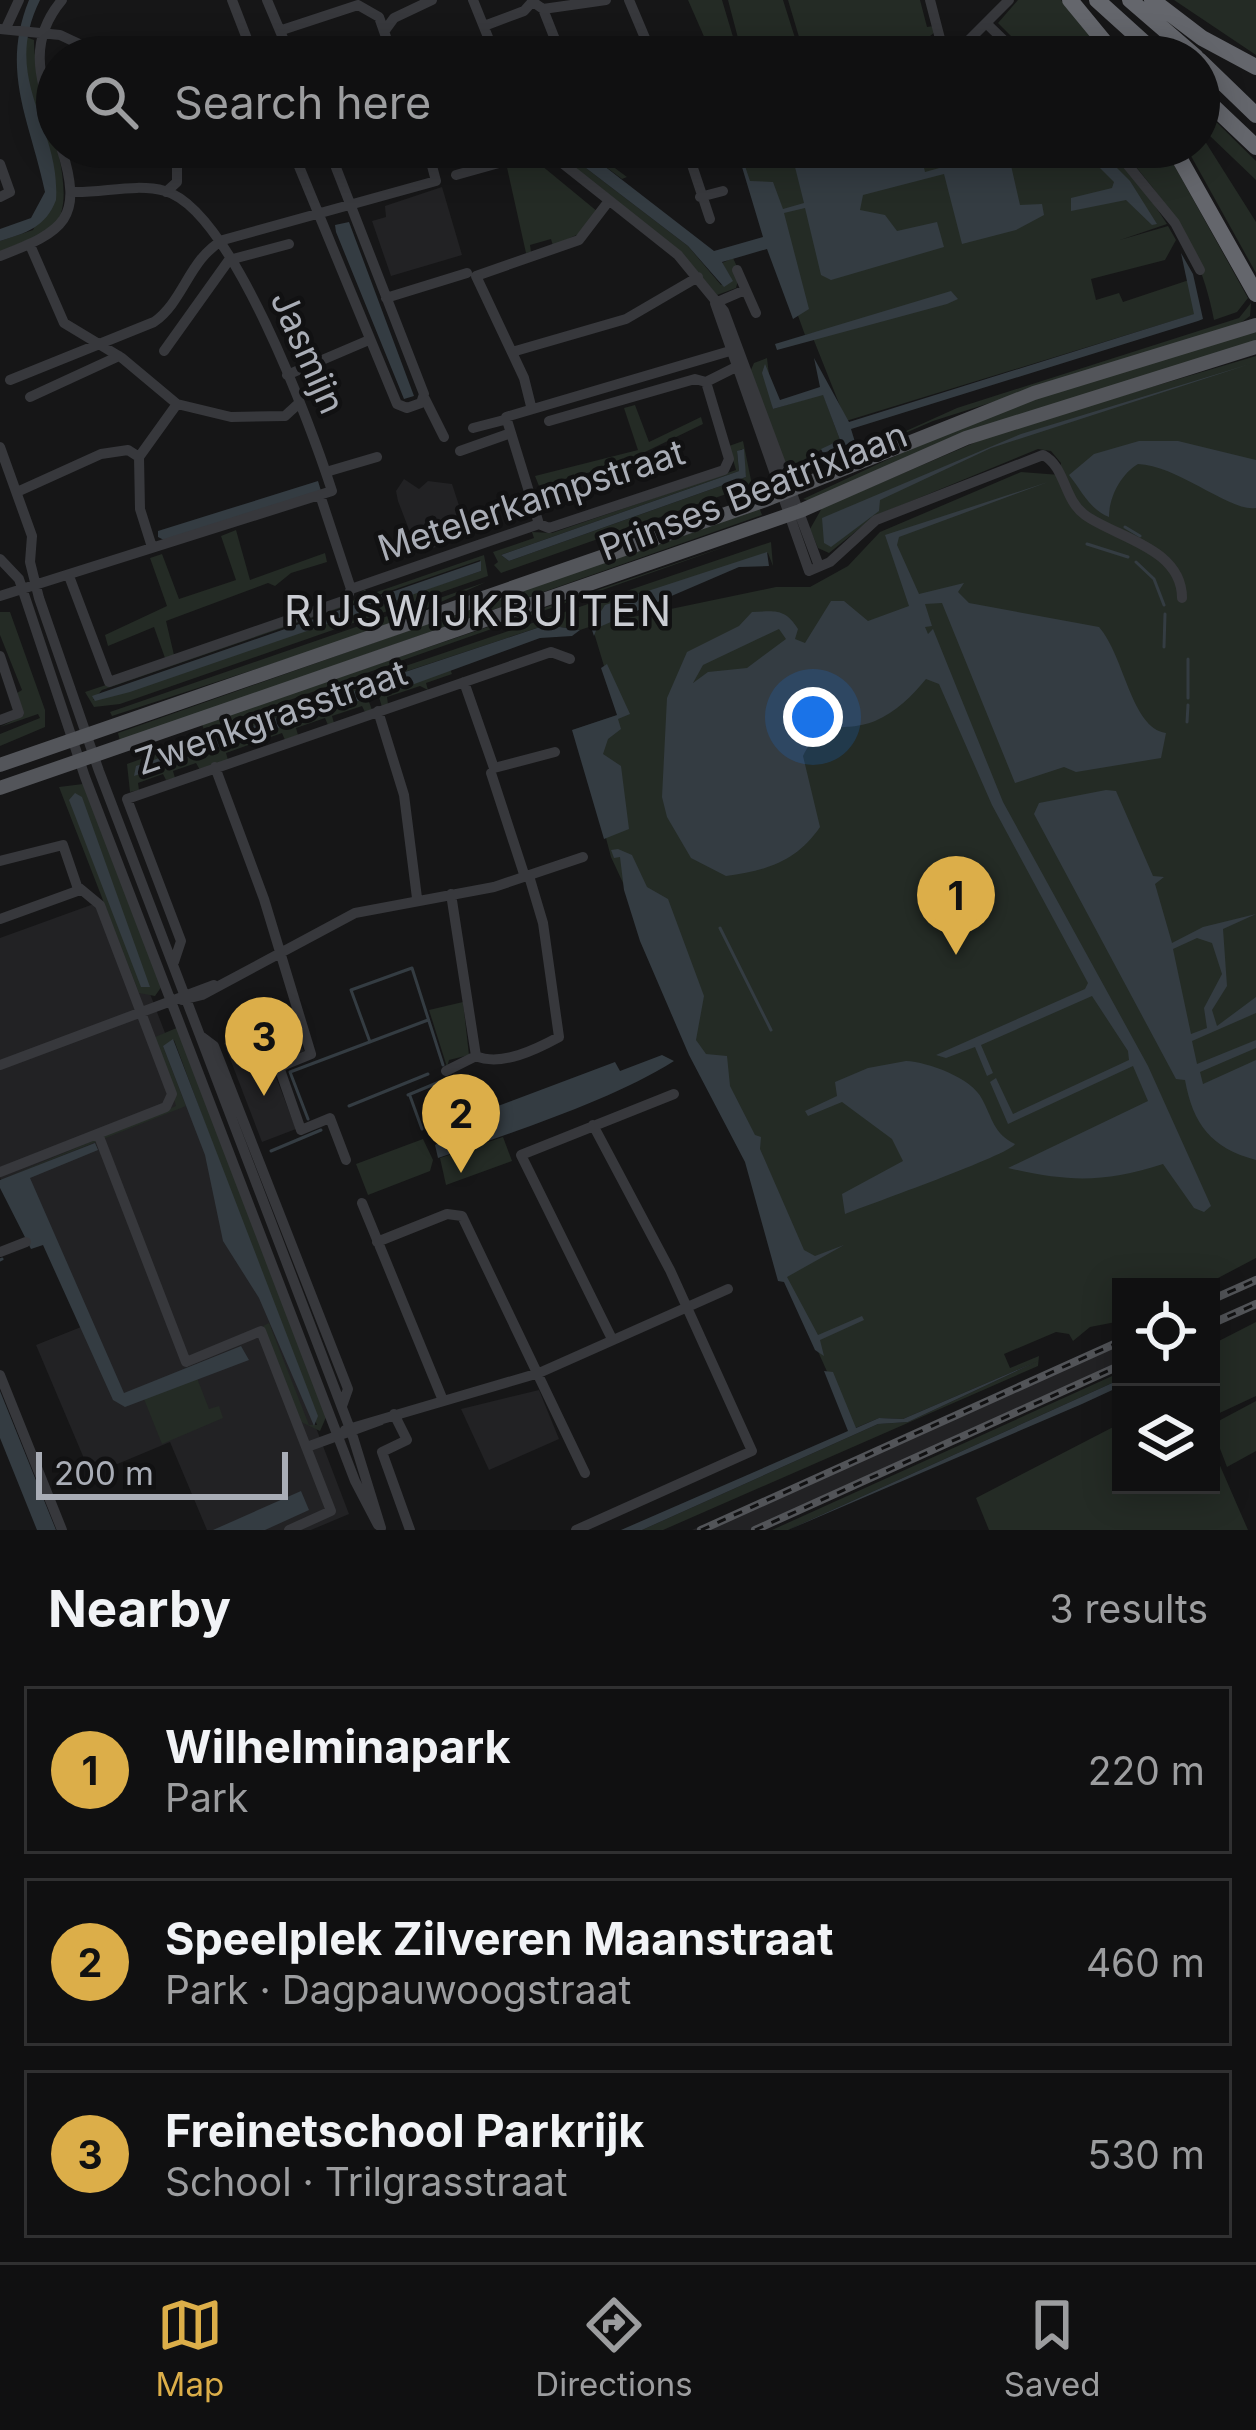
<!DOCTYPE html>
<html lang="en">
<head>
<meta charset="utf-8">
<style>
	:root { --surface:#101011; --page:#1e1e1f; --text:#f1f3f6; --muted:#9c9d9f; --line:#303031; --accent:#dcae49 }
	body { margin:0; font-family:Inter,sans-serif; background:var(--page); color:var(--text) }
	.controls { position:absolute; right:36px; bottom:36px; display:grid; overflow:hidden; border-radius:0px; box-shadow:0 6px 30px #0003 }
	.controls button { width:108px; height:108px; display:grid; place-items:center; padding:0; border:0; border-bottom:3px solid var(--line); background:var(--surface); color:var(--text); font:60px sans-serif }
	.scale { position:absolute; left:36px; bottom:30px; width:252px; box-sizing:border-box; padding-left:12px; border:6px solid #a9adb6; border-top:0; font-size:33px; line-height:42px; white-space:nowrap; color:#a9adb6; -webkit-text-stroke:9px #111112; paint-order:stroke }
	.you { position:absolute; left:813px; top:717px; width:42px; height:42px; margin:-30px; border:9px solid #fff; border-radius:50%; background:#1a73e8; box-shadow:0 0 0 18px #1a73e833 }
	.badge { display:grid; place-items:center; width:78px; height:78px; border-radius:50%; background:var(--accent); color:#111; font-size:39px; font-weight:700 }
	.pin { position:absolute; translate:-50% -99px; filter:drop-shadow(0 3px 6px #0008) }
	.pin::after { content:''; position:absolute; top:63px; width:42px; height:36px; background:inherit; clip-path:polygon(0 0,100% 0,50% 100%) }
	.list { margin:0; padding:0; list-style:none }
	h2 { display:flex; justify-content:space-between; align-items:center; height:156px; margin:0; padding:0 48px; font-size:51px }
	h2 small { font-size:39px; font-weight:400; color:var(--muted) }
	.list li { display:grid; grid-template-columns:78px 1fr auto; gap:36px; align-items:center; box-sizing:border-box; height:168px; margin:0 24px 24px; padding:0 24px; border:3px solid var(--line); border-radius:0px }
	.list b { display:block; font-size:45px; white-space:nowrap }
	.list p { margin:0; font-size:39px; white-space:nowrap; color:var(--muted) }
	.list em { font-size:39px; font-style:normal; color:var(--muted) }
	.icon { flex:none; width:66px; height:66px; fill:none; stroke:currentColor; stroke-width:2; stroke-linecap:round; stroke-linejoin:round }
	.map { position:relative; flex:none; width:1256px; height:1530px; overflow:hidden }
	.search { position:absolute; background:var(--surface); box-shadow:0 6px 30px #0003; left:36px; right:36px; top:36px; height:132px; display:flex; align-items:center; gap:30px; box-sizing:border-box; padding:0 42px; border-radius:66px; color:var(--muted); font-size:45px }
	.sheet { height:732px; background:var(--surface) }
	nav { display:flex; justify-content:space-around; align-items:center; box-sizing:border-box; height:168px; border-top:3px solid var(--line); background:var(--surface); font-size:33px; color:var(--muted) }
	nav a { display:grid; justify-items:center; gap:6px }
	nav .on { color:var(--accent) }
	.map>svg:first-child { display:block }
	.built { fill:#222224 }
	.green { fill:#242b25; fill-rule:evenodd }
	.water { fill:#343c42; fill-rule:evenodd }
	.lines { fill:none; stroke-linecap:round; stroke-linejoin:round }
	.stream { stroke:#343c42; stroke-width:3 }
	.minor { stroke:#37383c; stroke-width:10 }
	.major { stroke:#53555a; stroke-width:14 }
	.highway { stroke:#64666c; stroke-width:16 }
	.rail-casing { stroke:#525458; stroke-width:8 }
	.rail { stroke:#111112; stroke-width:3; stroke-dasharray:9; stroke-linecap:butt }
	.labels { text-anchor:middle; stroke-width:9; stroke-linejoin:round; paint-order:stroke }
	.street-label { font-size:36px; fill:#a9adb6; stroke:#111112 }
	.quarter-label { font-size:42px; letter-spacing:3px; fill:#caccd2; stroke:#111112 }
</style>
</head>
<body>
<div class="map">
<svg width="1256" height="1530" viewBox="0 0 1256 1530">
	<rect width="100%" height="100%" fill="#161617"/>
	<path class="built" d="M442 187 462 255 391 276 372 221 386 217 385 206Z
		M404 479 419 489 428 481 452 484 469 536 418 553 398 501 396 491Z
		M113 897 349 1514 311 1530H207L170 1442 91 1475 36 1345 86 1325 51 1246 0 1178V938Z
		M291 1017 304 1051 271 1064 296 1129 262 1142 224 1043Z
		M1121 1338V1368L763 1530H692Z
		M539 1390 559 1439 489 1470 461 1409Z"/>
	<path class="green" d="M688 0H722L739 57H713Z
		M728 0H783L801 57H743Z
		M788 0H920L927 27 934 26 935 32 924 41 936 38 938 52 859 57 910 40 831 57H805Z
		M1018 0H1061L1109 57H1056L1044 44 1038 49 1046 57H1032L998 23Z
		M1174 0H1256V55Z
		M26 37 34 40C32 84 88 200 51 228 37 238 16 244 0 252V241L33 230 56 184 24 75Z
		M1199 105 1256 161V180L1210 136 1203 138 1256 222V273L1186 147H1199Z
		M567 147H598L604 160 627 177 622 179 590 155 582 165 688 246 721 285 731 278 722 263 733 258 740 273 736 288 717 295 681 252 570 166Z
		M737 147H1106L1138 180 1167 224 1120 240 1168 226 1176 240 1165 260 1091 279 1096 300 1119 293 1123 302 1189 280 1195 314 846 421 813 338 957 299 805 335Z
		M1119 147H1164L1248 298 1237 312 1214 320C1200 247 1168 203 1119 147Z
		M530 156 598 212 583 232 553 246 551 239 530 245 531 252 526 253 506 163Z
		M1251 303 1250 316 1239 324 933 421 824 468 957 408 1239 318Z
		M1256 330V342L1012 419 810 501 803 499 981 416Z
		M1256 356V1258L1201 1287H1121V1321L1090 1327 1073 1341 1069 1334 1056 1332 1004 1354 1010 1368 1039 1356 1038 1366 663 1530H642L878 1424 908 1422 1038 1361 903 1419 879 1418 853 1429 783 1274 744 1144 611 857 585 759 619 716 592 626 580 630 546 625 383 679 377 682 382 694 450 669 452 674 426 683 428 690 420 686 387 697 388 704 382 707 373 677 771 542 773 566 768 553 594 625 776 587H810L848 566 880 532 1021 472 1060 475 1061 463 1051 451 1038 449 875 516 829 553 818 548 810 529 822 508 997 433Z
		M767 358 773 409 823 394 840 440 813 454 816 462 788 472 750 372 754 363Z
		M635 405 649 442 701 417 703 424 620 464 539 486 535 476 638 450 624 408Z
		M743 441 752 485 501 573 494 565 498 562 493 552 534 538 532 532 552 533 736 470 729 446ZM742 449 746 477 509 561 501 555 739 471 737 452Z
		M759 507 762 515 120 741 118 733Z
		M236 530 250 580 325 553 327 562 291 573 275 586 268 583 166 621 174 655 165 658 154 627 108 646 105 635 167 606 150 558 162 554 179 599 236 580 221 536Z
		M736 543 204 730 202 724Z
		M484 555 488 576 120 704 94 707 85 692 351 603 365 589 368 595ZM480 560 481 571 93 700 102 690Z
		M486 582 382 628 112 716 110 712Z
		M0 612H10L45 710V727L0 746V734L40 718 38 714 0 727 24 715 17 693 22 690 0 635Z
		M361 680 372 710 365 712 362 706 332 716 334 723 328 725 325 718 296 728 298 735 285 740 282 733 226 753 228 760 200 770 196 763 173 771 175 778 166 780 163 774 138 783 139 790 130 792 127 764Z
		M83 784 162 986 155 996 139 993 59 787Z
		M463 1002 469 1055 449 1060 447 1067 429 1010Z
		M179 1027 327 1415 320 1431 301 1422 263 1326 269 1323 309 1425H317L174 1040 163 1046 186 1106 0 1180 176 1106 155 1037Z
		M503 1137 512 1161 446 1185 440 1158Z
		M423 1139 433 1160 430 1171 368 1195 356 1164Z
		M1256 1322V1396L1211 1417V1345Z
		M1121 1372V1379L788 1530H772Z
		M197 1378 209 1409 219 1406 223 1418 162 1444 144 1399Z
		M1256 1401V1451L1227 1467 1211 1425Z
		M1121 1423V1485H1211V1445L1248 1530H989L976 1498Z"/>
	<path class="water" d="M29 0H40C0 81 61 125 56 200 46 227 26 233 0 241V229L31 218 45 192C30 120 0 72 29 0Z
		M736 147H786L752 156 745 166 750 181 773 182 783 209 804 203 790 147H919L925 172 943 167 938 147H974L982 156 1024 147 1027 155 1010 161 1020 205 1042 204 1044 215 1016 230 962 244 944 174 863 195 860 210 885 215 897 231 937 222 944 247 831 280 821 275 805 208 784 213 809 309 793 319 767 249 722 262 733 281 724 287 688 246 582 165 590 155 714 251 763 237Z
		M1079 147H1096L1130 181 1157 224 1152 225 1126 200 1071 211V198L1112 188 1114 182Z
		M349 222 414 396 404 399 336 232 335 225Z
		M1181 253 1193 274 1203 319 1198 321 851 429 855 442 823 453 821 449 840 440 823 395 773 409 762 373 765 364 780 400 820 387 814 358 849 422 1194 314Z
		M951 291 958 299 947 304 777 350 775 344Z
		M1250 364 991 448 880 500 879 511 831 547 824 543 822 518 1021 434Z
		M1139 441H1178L1256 460V508C1232 513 1177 465 1138 464 1121 474 1109 497 1109 517 1089 509 1082 491 1069 475L1094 454Z
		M744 449 746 477 509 561 501 555 739 471 737 451Z
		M318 481 321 491 164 540 158 537V531Z
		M1048 482 899 537 897 545 919 594 964 583 958 592 969 603 1099 627C1125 657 1131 728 1166 733L1161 758 1076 772 1064 767 1015 783 942 603 925 604 932 626 925 627 928 634 933 629 1003 802 1148 1066 1211 1206 1204 1212 1194 1208 1163 1164C1103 1183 1069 1182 1008 1168L1148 1101 1133 1066 1008 1124 990 1082 996 1078 1013 1114 1129 1060 1128 1051 1092 996 981 1045 993 1073 987 1076 975 1047 946 1058 936 1055 1085 989 1088 983 992 805 939 684 926 679C912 696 896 712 875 721 840 735 825 714 803 756L820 827C797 861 766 871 726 876L691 858 667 817 662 797 667 698 687 652 739 626 752 612C775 611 785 608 798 629L795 639 805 643 831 601H844L868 621 909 606 885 535ZM779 629 786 639 747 668 708 672 693 683 703 665Z
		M767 552 769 566 739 567 597 628 594 636 591 627 605 605Z
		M481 561V571L130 692 95 701 92 696Z
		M546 625 580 630 572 636 540 638 387 694 376 686 384 679Z
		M607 664 630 714 618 719 621 729 608 739 603 754 621 766 629 829 604 839 572 730 617 715 601 668Z
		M358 690 364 699 134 776 136 766Z
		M1106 790 1116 791 1153 876 1164 877 1155 884 1172 943 1203 927 1256 914 1223 929 1227 986 1212 1010 1217 1026 1256 997V1013L1192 1041 1197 1064 1256 1040V1048L1200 1072 1203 1084 1256 1060V1160C1211 1148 1193 1124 1185 1080L1176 1079 1034 814 1039 803ZM1197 938 1212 943 1222 974 1204 1008 1207 1028 1191 1034 1173 949Z
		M75 793 82 797 150 987H141L69 800Z
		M618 849 632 855 647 887 668 899 704 996 696 1040 706 1054 727 1056 730 1086 755 1135 761 1137 760 1149 804 1250 815 1256 844 1245 787 1277 818 1335 862 1316 864 1320 820 1340 824 1356 815 1350 784 1282 778 1281 745 1162 689 1055 640 941 624 890 620 857 614 858 611 850Z
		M173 1039 318 1416 314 1426 259 1298 223 1241 205 1155 163 1046Z
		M662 1055 674 1061C612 1100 514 1132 438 1158L435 1145 498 1106 615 1062 620 1071Z
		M906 1061C928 1062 972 1078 982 1099 993 1119 993 1133 1015 1144 1009 1155 870 1204 845 1214L842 1194 903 1161 892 1139 842 1102 808 1116 805 1111 837 1096 835 1082 868 1068Z
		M95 1143 98 1150 30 1178 124 1393 241 1346 249 1360 125 1407 113 1400 43 1245 31 1249 0 1188V1180Z
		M1038 1361 908 1422 878 1424 642 1530H621L848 1431 824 1371 833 1372 856 1428 879 1418 903 1419Z
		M1121 1379V1386L1082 1404 788 1530Z
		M0 1391 56 1530H37L0 1438Z
		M301 1491 309 1510 265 1530H213Z"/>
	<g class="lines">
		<path class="stream" d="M1125 527 1140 536
			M1087 544 1128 557
			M1136 562 1154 579 1164 605
			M1164 647 1165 614
			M1188 698V659
			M1187 722 1188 705
			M720 928 771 1030
			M370 1042 351 990 412 968 443 1065
			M408 1095 444 1080
			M410 1096 422 1129
			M349 1106 428 1074
			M308 1119 290 1072 428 1020
			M271 1151 321 1130
			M0 1260 2 1259"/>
		<path class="minor" d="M232 0 254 57
			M267 0 291 57
			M473 0 496 57
			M629 0 653 57
			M930 0 944 54
			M533 2 543 9 562 57
			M543 9 606 0
			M987 24 1021 57
			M484 26 524 11 533 1
			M6 28 19 0
			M0 29 60 35 107 57
			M386 29 394 18 432 0
			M282 30 358 5 379 17 393 57
			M936 57 966 43 1009 0
			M57 132C42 83 25 44 62 0
			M291 147 397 404 407 408 421 403 424 394 328 147
			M542 147 678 255 724 311 819 566
			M686 147 710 219
			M1113 147 1175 223 1200 270
			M0 164 10 192 0 197
			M456 175 555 147
			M166 192 177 182V147
			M700 197 723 191
			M30 245 64 323 122 358 177 404 231 417 285 416 297 405
			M0 256C65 231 84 219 61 147
			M737 270 756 313
			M386 298 467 273
			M715 303 809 571 830 562 876 520 1043 455C1066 467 1063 499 1085 515 1117 538 1182 548 1182 598
			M715 303 745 290
			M164 351 229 260 289 244
			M512 352 626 319 698 277
			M287 375 369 340
			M10 380 154 322C184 301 189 259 223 240L436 181 427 147
			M30 397 119 356
			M425 399 444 437
			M531 406 524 378 476 276 579 240 608 202
			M549 421 695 379 706 382 742 364
			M473 428 504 420
			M0 447 32 536 30 562 39 598 99 771 352 1434 381 1528
			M460 451 508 434
			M139 457 140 509 152 547
			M139 457 177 404
			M326 472 377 457
			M17 492 101 454 128 450 139 457
			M320 495 351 589
			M539 524 506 417 730 351
			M0 559 19 579 85 777 355 1481 378 1525
			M69 576 109 682 346 600 351 589 539 524 549 528 724 470 729 459 706 382
			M0 596 332 491C311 426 232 210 165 191 136 183 103 193 73 192
			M0 656 19 713 0 720
			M464 682 494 768 555 752
			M378 711 404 795 417 898
			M215 767 264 899 311 1054 279 1067 301 1130 330 1118 346 1160
			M491 773 525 877
			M0 861 63 845 77 886 100 905 172 1094 166 1107 0 1172
			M451 894 476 1056
			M0 919 80 890
			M174 962 181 941 127 799 551 652 570 659
			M182 1000 202 995 355 913 494 887 583 857
			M202 1037 214 1046 348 1389 342 1406
			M0 1065 214 985
			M446 1071 476 1056C501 1067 537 1049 559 1037L543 923 529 876
			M98 1134 186 1362 261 1331 331 1511 289 1530
			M362 1203 442 1398
			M377 1242 447 1214 462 1216 585 1473
			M0 1252 26 1242
			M612 1339 521 1155 674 1094
			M0 1375 62 1530
			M394 1414 407 1440 382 1452 410 1530
			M345 1430 539 1373 728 1289
			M307 1447 381 1420
			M576 1530 752 1451 670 1270 593 1125"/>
		<path class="major" d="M0 765 763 501 1034 393 1256 325
			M0 788 800 511 966 438 1256 347"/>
		<path class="highway" d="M1070 0 1117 57
			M1097 0 1160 57
			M1130 0 1196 57
			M1152 0 1202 38 1256 67
			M1199 60 1256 115
			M1199 93 1256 147
			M1173 147 1256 294"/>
		<g class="rail-casing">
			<path id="rail" d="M1211 1300 1256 1280
				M1211 1324 1256 1304
				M701 1530 1121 1341
				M755 1530 1121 1365"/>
		</g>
		<use href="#rail" class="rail"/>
	</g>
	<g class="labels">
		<g class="street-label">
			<text transform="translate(308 352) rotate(66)" y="13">Jasmijn</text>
			<text transform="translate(753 491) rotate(-21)" y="13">Prinses Beatrixlaan</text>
			<text transform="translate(531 500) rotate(-18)" y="13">Metelerkampstraat</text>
			<text transform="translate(271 717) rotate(-19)" y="13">Zwenkgrasstraat</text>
		</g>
		<g class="quarter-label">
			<text x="479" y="626">RIJSWIJKBUITEN</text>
		</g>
	</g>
</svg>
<div class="controls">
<button><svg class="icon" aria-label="locate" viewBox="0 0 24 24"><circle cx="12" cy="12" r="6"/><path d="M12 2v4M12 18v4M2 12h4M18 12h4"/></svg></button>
<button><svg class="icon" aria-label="layers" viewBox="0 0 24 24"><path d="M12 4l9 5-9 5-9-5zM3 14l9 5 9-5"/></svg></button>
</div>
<div class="scale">200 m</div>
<div class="you"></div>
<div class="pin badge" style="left:956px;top:955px">1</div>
<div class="pin badge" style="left:461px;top:1173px">2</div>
<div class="pin badge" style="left:264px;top:1096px">3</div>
<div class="search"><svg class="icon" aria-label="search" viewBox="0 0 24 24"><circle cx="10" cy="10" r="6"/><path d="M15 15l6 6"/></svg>Search here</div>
</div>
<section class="sheet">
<h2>Nearby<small>3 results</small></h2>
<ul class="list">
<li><span class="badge">1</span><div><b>Wilhelminapark</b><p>Park</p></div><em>220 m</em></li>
<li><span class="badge">2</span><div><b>Speelplek Zilveren Maanstraat</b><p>Park · Dagpauwoogstraat</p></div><em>460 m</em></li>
<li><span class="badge">3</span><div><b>Freinetschool Parkrijk</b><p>School · Trilgrasstraat</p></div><em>530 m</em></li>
</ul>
</section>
<nav>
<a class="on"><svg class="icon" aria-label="map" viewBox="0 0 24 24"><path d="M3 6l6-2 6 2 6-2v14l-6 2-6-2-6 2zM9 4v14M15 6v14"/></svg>Map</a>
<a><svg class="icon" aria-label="directions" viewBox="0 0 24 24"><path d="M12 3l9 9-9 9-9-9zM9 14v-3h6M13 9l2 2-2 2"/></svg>Directions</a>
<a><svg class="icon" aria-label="saved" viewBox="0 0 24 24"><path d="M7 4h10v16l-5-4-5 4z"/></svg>Saved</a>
</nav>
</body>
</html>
